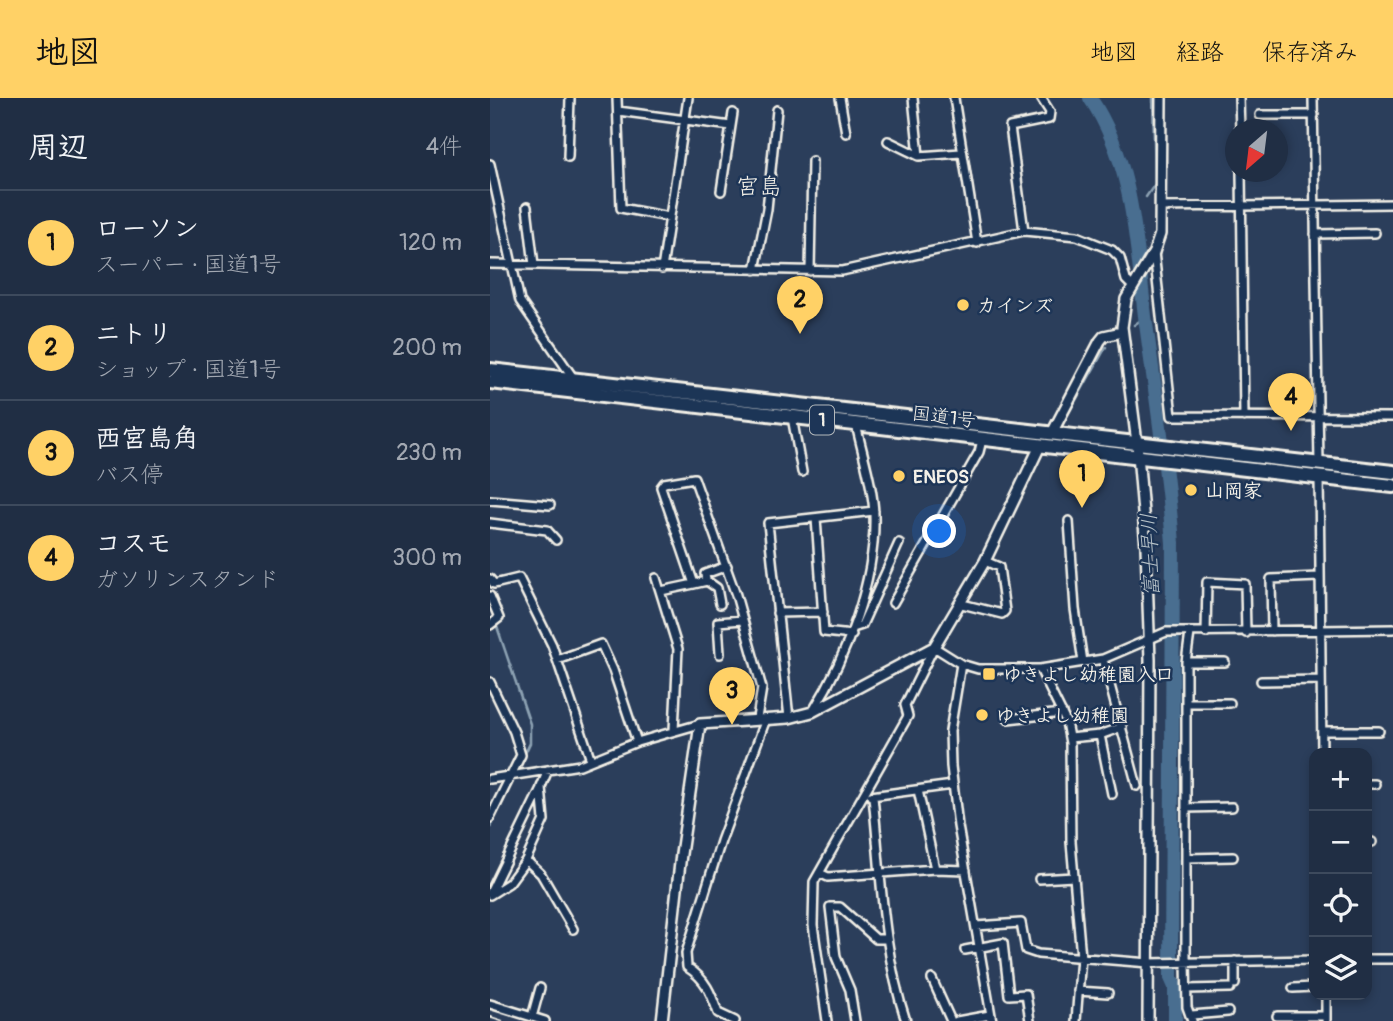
<!DOCTYPE html>
<html lang="ja">
<head>
<meta charset="utf-8">
<style>
	:root { --surface:#202e44; --page:#28364b; --text:#f1f3f6; --muted:#a2a8b2; --line:#3d4a5d; --accent:#ffd166 }
	body { margin:0; font-family:Pangolin,"Klee One",sans-serif; background:var(--page); color:var(--text) }
	.controls { position:absolute; right:21px; bottom:21px; display:grid; overflow:hidden; border-radius:14px; box-shadow:0 4px 10px #0003 }
	.controls button { width:63px; height:63px; display:grid; place-items:center; padding:0; border:0; border-bottom:2px solid var(--line); background:var(--surface); color:var(--text); font:35px sans-serif }
	.compass { position:absolute; left:735px; top:21px; width:63px; height:63px; border-radius:50%; background:var(--surface); box-shadow:0 4px 10px #0003; rotate:208deg }
	.you { position:absolute; left:450px; top:434px; width:24px; height:24px; margin:-18px; border:5px solid #fff; border-radius:50%; background:#1a73e8; box-shadow:0 0 0 10px #1a73e833 }
	.badge { display:grid; place-items:center; width:46px; height:46px; border-radius:50%; background:var(--accent); color:#111; font-size:23px; font-weight:700 }
	.pin { position:absolute; translate:-50% -58px; filter:drop-shadow(0 2px 4px #0008) }
	.pin::after { content:''; position:absolute; top:37px; width:24px; height:21px; background:inherit; clip-path:polygon(0 0,100% 0,50% 100%) }
	.list { margin:0; padding:0; list-style:none }
	h2 { display:flex; justify-content:space-between; align-items:center; height:91px; margin:0; padding:0 28px; font-size:30px }
	h2 small { font-size:23px; font-weight:400; color:var(--muted) }
	.list li { display:grid; grid-template-columns:46px 1fr auto; gap:21px; align-items:center; box-sizing:border-box; height:105px; padding:0 28px; border-top:2px solid var(--line) }
	.list b { display:block; font-size:26px; white-space:nowrap }
	.list p { margin:0; font-size:23px; white-space:nowrap; color:var(--muted) }
	.list em { font-size:23px; font-style:normal; color:var(--muted) }
	.icon { flex:none; width:38px; height:38px; fill:none; stroke:currentColor; stroke-width:2; stroke-linecap:round; stroke-linejoin:round }
	.map { position:relative; flex:none; width:903px; height:923px; overflow:hidden }
	header { display:flex; align-items:center; gap:42px; box-sizing:border-box; height:98px; padding:0 35px; background:var(--accent); color:#111 }
	header strong { font-size:33px }
	nav { display:flex; gap:38px; margin-inline-start:auto; font-size:24px }
	main { display:flex }
	aside { flex:1; background:var(--surface) }
	.map>svg:first-child { display:block }
	.lines { fill:none; stroke-linecap:round; stroke-linejoin:round }
	.stream { stroke:#8da2b3; stroke-width:2.5 }
	.river { stroke:#486e90; stroke-width:14 }
	.minor-casing { stroke:#f4f1e8; stroke-width:12 }
	.tertiary-casing { stroke:#f4f1e8; stroke-width:14 }
	.trunk-casing { stroke:#f4f1e8; stroke-width:18 }
	.minor { stroke:#1d3557; stroke-width:7 }
	.tertiary { stroke:#1d3557; stroke-width:9 }
	.trunk { stroke:#1d3557; stroke-width:12 }
	.rail { stroke:#f4f1e8; stroke-width:2.5 }
	.poi-dot { fill:#ffd166; stroke:#1d3557; stroke-width:2.5 }
	.labels { text-anchor:middle; stroke-width:5; stroke-linejoin:round; paint-order:stroke }
	.shield { fill:#1d3557; stroke:#b4b9bc; stroke-width:2 }
	.shield-label { font-size:18px; font-weight:bold; fill:#f4f1e8 }
	.poi-label { font-size:19px; font-weight:bold; fill:#f4f1e8; stroke:#1d3557; text-anchor:start }
	.street-label { font-size:19px; fill:#f4f1e8; stroke:#1d3557 }
	.water-label { font-size:21px; font-style:italic; fill:#b8c3c9; stroke:#1d3557 }
	.quarter-label { font-size:23px; fill:#f4f1e8; stroke:#1d3557 }
</style>
</head>
<body>
<header>
<strong>地図</strong>
<nav><a>地図</a><a>経路</a><a>保存済み</a></nav>
</header>
<main>
<aside>
<h2>周辺<small>4件</small></h2>
<ul class="list">
<li><span class="badge">1</span><div><b>ローソン</b><p>スーパー · 国道1号</p></div><em>120 m</em></li>
<li><span class="badge">2</span><div><b>ニトリ</b><p>ショップ · 国道1号</p></div><em>200 m</em></li>
<li><span class="badge">3</span><div><b>西宮島角</b><p>バス停</p></div><em>230 m</em></li>
<li><span class="badge">4</span><div><b>コスモ</b><p>ガソリンスタンド</p></div><em>300 m</em></li>
</ul>
</aside>
<div class="map">
<svg width="903" height="923" viewBox="0 0 903 923">
	<rect width="100%" height="100%" fill="#2b3e5b"/>
	<filter id="ink" filterUnits="userSpaceOnUse"><feTurbulence type="fractalNoise" baseFrequency=".0143" numOctaves="2"/><feDisplacementMap in="SourceGraphic" scale="14" xChannelSelector="R" yChannelSelector="G"/><feConvolveMatrix kernelMatrix="1 2 1 2 8 2 1 2 1" color-interpolation-filters="sRGB"/></filter>
	<g filter="url(#ink)">
		<g class="lines">
			<path class="stream" d="M656 99 665 86 663 0
				M644 227 655 219
				M576 320 616 249
				M0 508 40 626V645L0 730"/>
			<path class="river" d="M600 0C645 66 646 149 656 226 666 299 677 371 683 445L681 880 685 889V923"/>
			<g class="minor-casing">
				<path id="minor" d="M127 0 131 110 179 119
					M350 0 356 35
					M423 0 429 58
					M464 0 487 145
					M749 0 750 32
					M823 0 829 366
					M128 13 241 28
					M770 17H824
					M398 43 429 58 471 55
					M78 59 80 0
					M0 66 30 203 84 281
					M751 74 754 319
					M231 93 243 15
					M37 109 44 167
					M670 109 903 106
					M534 133 520 29 559 21 560 14 551 0
					M825 136 885 135
					M664 154 682 318 903 319
					M0 166 352 173 534 133 587 138 622 152 630 160 636 182 642 188
					M172 171 198 0
					M265 172 277 111 287 12
					M320 173 322 63
					M302 319 312 374
					M829 378 832 655
					M0 402 60 407
					M326 420 334 534 362 537
					M579 423 585 511 593 564
					M0 425 57 432 66 442
					M166 480 188 551 184 632
					M0 481 4 486 29 480 62 547 101 662
					M216 483 215 476 237 468
					M204 486 217 483 227 490 230 506
					M171 493 204 486 171 389 174 385 204 380 246 497 272 590 267 620
					M0 498 9 520 0 527
					M403 505 489 354 492 342
					M472 506 512 516 515 513 509 469 495 463
					M287 515 333 514
					M363 530 372 527 409 445
					M782 533 781 481 829 479
					M700 535 696 564V864L697 909 702 923
					M716 535 717 484 755 486 756 535
					M230 556 228 524 252 522
					M613 561 647 688
					M67 562 111 546 123 572 147 644
					M696 564H735
					M471 566 460 633 461 668 468 728 502 923
					M550 571 576 624 580 645 581 744 591 859 586 923
					M771 583 831 582
					M0 584 24 634 31 657 0 720
					M696 605H740
					M323 613C357 558 386 482 384 416 383 387 372 355 366 326
					M299 620 278 425 384 413
					M518 621 572 615
					M832 633H889
					M610 637 622 696
					M579 640 610 637 632 629
					M0 681 90 667 147 644 210 626
					M877 686H885
					M428 692 445 771
					M381 698 463 687
					M383 699C391 774 392 851 416 923
					M696 710 742 709
					M877 744H882
					M696 760 743 759
					M36 762 51 776 83 831
					M329 775 338 779 445 771 476 772
					M549 781 584 779
					M0 795 50 692
					M0 797 19 785 36 762 54 722 51 689 58 672
					M486 828 531 825 536 852 548 856 659 865 824 862
					M475 852 513 845 519 897 536 896 540 923
					M877 861H903
					M745 863V886
					M442 881 461 923
					M803 890 824 889
					M697 891 740 890
					M588 893 618 895
					M836 897V922
					M0 906 55 923
					M702 917 738 914
					M787 918H836
					M42 919 50 890
					M245 923 228 915C221 895 216 881 197 869L196 855 231 743 276 621
					M337 923 323 827 324 784 418 618 415 607 444 549 471 566 488 571H550L613 561 676 534 903 531
					M365 923 360 892 346 859 340 809H350L386 841H397
					M467 923 500 917"/>
			</g>
			<g class="tertiary-casing">
				<path id="tertiary" d="M562 335 610 243 614 238 632 234
					M172 923 191 756 210 626 299 620 322 614 444 549 495 463 550 348
					M658 923 660 562 656 449 647 345 632 229 636 201 664 154 670 136 671 0"/>
			</g>
			<g class="trunk-casing">
				<path id="trunk" d="M0 272 903 374
					M0 284 903 388"/>
			</g>
			<use href="#minor" class="minor"/>
			<use href="#tertiary" class="tertiary"/>
			<use href="#trunk" class="trunk"/>
			<path class="rail" d="M0 919 12 923"/>
		</g>
	</g>
	<g class="poi-dot">
		<circle cx="473" cy="207" r="7"/>
		<circle cx="409" cy="378" r="7"/>
		<circle cx="701" cy="392" r="7"/>
		<rect x="492" y="569" width="14" height="14" rx="3.5"/>
		<circle cx="492" cy="617" r="7"/>
	</g>
	<g class="labels">
		<rect class="shield" x="320" y="307.5" width="24" height="29" rx="5"/>
		<g class="shield-label">
			<text x="332" y="328">1</text>
		</g>
		<g class="poi-label">
			<text x="487" y="214">カインズ</text>
			<text x="423" y="385">ENEOS</text>
			<text x="715" y="399">山岡家</text>
			<text x="513" y="583">ゆきよし幼稚園入口</text>
			<text x="506" y="624">ゆきよし幼稚園</text>
		</g>
		<g class="street-label">
			<text transform="translate(454 318) rotate(7)" y="7">国道1号</text>
		</g>
		<g class="water-label">
			<text transform="translate(660 457) rotate(-92)" y="7">富士早川</text>
		</g>
		<g class="quarter-label">
			<text x="269" y="96">宮島</text>
		</g>
	</g>
</svg>
<div class="controls">
<button>+</button>
<button>−</button>
<button><svg class="icon" aria-label="locate" viewBox="0 0 24 24"><circle cx="12" cy="12" r="6"/><path d="M12 2v4M12 18v4M2 12h4M18 12h4"/></svg></button>
<button><svg class="icon" aria-label="layers" viewBox="0 0 24 24"><path d="M12 4l9 5-9 5-9-5zM3 14l9 5 9-5"/></svg></button>
</div>
<svg class="compass" viewBox="-18 -18 36 36"><path d="M0-13l5 13h-10z" fill="#e53935"/><path d="M0 13l5-13h-10z" fill="#a2a8b2"/></svg>
<div class="you"></div>
<div class="pin badge" style="left:592px;top:410px">1</div>
<div class="pin badge" style="left:310px;top:236px">2</div>
<div class="pin badge" style="left:242px;top:627px">3</div>
<div class="pin badge" style="left:801px;top:333px">4</div>
</div>
</main>
</body>
</html>
